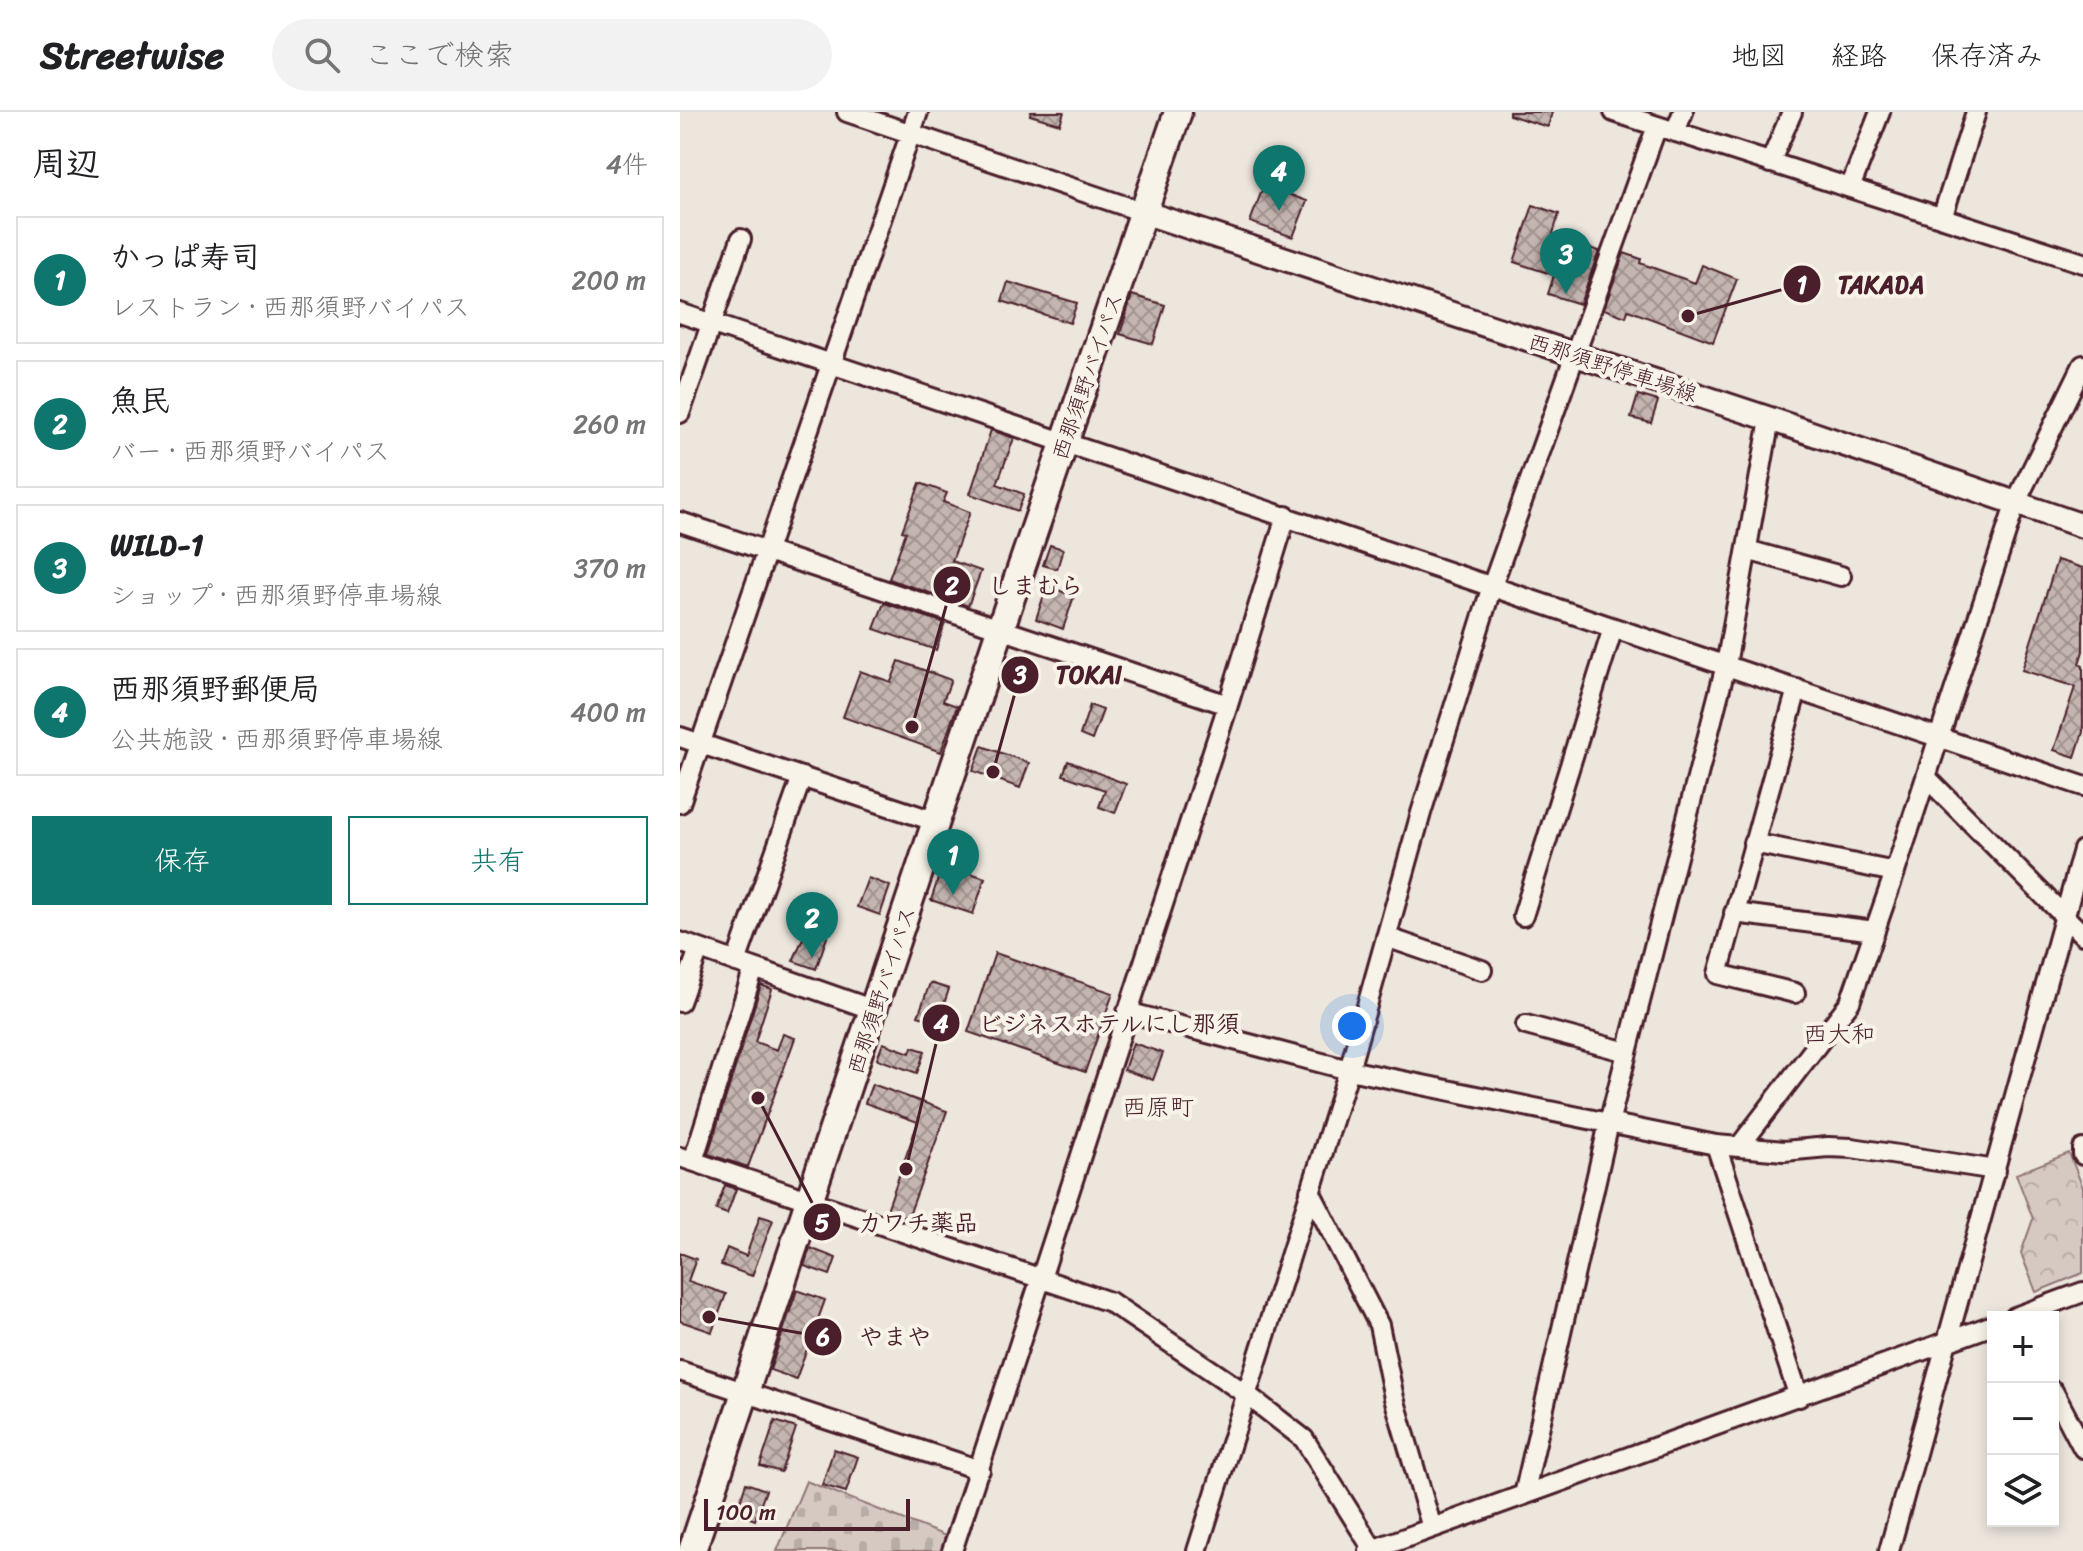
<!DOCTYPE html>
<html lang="ja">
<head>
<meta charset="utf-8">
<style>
	:root { --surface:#fff; --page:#f2f2f2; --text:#202124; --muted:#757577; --line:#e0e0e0; --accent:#0f766e }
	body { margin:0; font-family:Sriracha,"Klee One",sans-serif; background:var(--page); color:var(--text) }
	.controls { position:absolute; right:24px; bottom:24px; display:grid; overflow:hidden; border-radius:0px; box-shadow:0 4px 12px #0003 }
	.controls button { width:72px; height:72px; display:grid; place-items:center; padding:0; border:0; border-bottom:2px solid var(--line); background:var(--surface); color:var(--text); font:40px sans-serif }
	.scale { position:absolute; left:24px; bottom:20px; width:206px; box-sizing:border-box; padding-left:8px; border:4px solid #4a1f2b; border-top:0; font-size:22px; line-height:28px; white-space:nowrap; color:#4a1f2b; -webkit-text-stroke:6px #f7f3e8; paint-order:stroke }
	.you { position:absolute; left:672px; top:914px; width:28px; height:28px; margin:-20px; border:6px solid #fff; border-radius:50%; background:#1a73e8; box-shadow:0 0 0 12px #1a73e833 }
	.badge { display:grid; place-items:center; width:52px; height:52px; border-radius:50%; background:var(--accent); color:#fff; font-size:26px; font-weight:700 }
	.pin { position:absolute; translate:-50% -66px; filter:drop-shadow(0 2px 4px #0008) }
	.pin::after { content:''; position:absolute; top:42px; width:28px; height:24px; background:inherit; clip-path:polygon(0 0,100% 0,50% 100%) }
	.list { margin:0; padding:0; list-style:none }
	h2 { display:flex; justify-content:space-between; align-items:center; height:104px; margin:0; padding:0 32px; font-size:34px }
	h2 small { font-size:26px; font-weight:400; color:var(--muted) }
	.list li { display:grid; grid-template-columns:52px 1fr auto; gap:24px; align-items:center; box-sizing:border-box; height:128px; margin:0 16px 16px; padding:0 16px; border:2px solid var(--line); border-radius:0px }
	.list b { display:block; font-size:30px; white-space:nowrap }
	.list p { margin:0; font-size:26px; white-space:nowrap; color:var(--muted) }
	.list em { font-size:26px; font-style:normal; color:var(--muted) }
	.actions { display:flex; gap:16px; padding:24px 32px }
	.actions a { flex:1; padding:18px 0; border:2px solid var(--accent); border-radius:0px; text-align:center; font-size:28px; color:var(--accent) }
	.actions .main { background:var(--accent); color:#fff }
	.icon { flex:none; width:44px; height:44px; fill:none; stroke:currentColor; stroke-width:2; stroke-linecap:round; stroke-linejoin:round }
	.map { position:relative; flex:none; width:1403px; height:1439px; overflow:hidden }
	header { display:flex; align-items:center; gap:48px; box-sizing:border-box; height:112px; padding:0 40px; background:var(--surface); border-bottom:2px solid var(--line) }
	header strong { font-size:38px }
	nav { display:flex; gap:44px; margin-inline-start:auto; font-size:28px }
	.search { width:560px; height:72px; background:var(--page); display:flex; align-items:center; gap:20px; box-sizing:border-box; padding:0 28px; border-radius:44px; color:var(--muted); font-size:30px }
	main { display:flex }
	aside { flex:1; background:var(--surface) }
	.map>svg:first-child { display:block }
	.cemetery { fill:url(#cemetery-stones); stroke:#907476; stroke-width:2 }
	.park { fill:url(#park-crowns); stroke:#907476; stroke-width:2 }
	.building { fill:url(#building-cross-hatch); stroke:#4a1f2b; stroke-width:2 }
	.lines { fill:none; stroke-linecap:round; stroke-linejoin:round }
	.minor-casing { stroke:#4a1f2b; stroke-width:24 }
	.major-casing { stroke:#4a1f2b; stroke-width:28 }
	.highway-casing { stroke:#4a1f2b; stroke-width:32 }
	.minor { stroke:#f7f3e8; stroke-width:18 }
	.major { stroke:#f7f3e8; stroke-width:22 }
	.highway { stroke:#f7f3e8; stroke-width:26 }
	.labels { text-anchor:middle; stroke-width:8; stroke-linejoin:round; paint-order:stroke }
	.street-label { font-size:22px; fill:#4a1f2b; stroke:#f7f3e8 }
	.neighbourhood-label { font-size:24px; fill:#4a1f2b; stroke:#f7f3e8 }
	.leader { fill:none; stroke:#4a1f2b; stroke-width:3 }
	.callout-dot { fill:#4a1f2b; stroke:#f7f3e8; stroke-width:3 }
	.mark-label { font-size:24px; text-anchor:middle; font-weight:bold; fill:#fff }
	.callout-label { font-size:24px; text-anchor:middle; font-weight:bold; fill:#4a1f2b; stroke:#f7f3e8; stroke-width:8; stroke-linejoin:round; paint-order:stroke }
</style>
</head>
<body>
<header>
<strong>Streetwise</strong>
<div class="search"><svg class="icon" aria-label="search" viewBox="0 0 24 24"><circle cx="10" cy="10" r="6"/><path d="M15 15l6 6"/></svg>ここで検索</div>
<nav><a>地図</a><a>経路</a><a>保存済み</a></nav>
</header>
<main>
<aside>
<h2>周辺<small>4件</small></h2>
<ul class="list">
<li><span class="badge">1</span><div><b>かっぱ寿司</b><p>レストラン · 西那須野バイパス</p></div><em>200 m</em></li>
<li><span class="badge">2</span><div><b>魚民</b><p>バー · 西那須野バイパス</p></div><em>260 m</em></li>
<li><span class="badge">3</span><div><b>WILD-1</b><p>ショップ · 西那須野停車場線</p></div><em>370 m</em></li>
<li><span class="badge">4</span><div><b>西那須野郵便局</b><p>公共施設 · 西那須野停車場線</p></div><em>400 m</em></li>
</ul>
<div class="actions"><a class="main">保存</a><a>共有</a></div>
</aside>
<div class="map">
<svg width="1403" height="1439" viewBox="0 0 1403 1439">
	<defs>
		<pattern id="cemetery-stones" width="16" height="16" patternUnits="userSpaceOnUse" patternTransform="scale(2)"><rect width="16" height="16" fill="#d5c9c2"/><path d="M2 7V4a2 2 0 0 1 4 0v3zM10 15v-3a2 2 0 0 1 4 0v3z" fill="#b8aca7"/></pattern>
		<pattern id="park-crowns" width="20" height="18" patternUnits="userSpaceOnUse" patternTransform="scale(2)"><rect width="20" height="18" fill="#d5c9c2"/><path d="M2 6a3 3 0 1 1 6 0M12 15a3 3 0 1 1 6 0" fill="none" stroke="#b8aca7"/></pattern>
		<pattern id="building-cross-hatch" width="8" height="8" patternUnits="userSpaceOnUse" patternTransform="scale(2)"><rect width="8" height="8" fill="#c4b5b0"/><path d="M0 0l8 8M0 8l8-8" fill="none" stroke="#a1938f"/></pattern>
	</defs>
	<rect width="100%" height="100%" fill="#ece6dd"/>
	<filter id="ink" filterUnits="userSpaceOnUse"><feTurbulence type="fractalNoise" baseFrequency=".0125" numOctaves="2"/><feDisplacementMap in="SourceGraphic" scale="16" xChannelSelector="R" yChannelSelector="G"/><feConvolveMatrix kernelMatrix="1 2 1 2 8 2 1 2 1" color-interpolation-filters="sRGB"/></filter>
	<g filter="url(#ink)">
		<path class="cemetery" d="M126 1369 271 1426 266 1439H97Z"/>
		<path class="park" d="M1389 1041 1403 1076V1161L1356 1180 1341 1141 1353 1107 1336 1062Z"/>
		<path class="building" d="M351 0H384L380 12 350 3Z
			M829 0H872L868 15 829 3Z
			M584 73 627 89 613 125 570 110Z
			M853 93 879 102 872 125 919 139 900 192 868 182 874 163 834 150Z
			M944 141 961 147 960 151 1015 171 1022 153 1057 167 1033 230 948 198 946 205 924 197Z
			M328 170 397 191 390 211 322 189Z
			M452 183 485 193 473 232 440 222Z
			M958 283 978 289 971 311 951 306Z
			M311 318 334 326 317 372 344 382 338 399 290 382Z
			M240 371 267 381 263 390 290 400 272 449 301 459 288 494 209 467 226 420 222 419Z
			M370 433 383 437 377 457 363 453Z
			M1377 448 1403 456V539L1399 552 1403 554V620L1395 645 1374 638 1395 575 1342 558Z
			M367 474 394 484 383 517 356 507Z
			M204 491 265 511 256 538 194 517Z
			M219 549 271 568 263 589 277 594 261 640 163 605 180 559 211 570Z
			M410 593 423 598 412 628 400 623Z
			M302 634 349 651 340 676 293 659Z
			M388 649 446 672 435 701 419 695 425 678 383 663Z
			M263 752 305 766 293 802 251 788Z
			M188 766 210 774 200 803 177 795Z
			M138 792 156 799 136 857 113 849Z
			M315 841 433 881 405 960 288 920Z
			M250 871 269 877 258 910 238 904Z
			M81 873 92 877 75 930 97 938 103 922 115 926 68 1055 28 1042Z
			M203 931 230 941 232 935 245 939 237 961 197 947Z
			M453 931 483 941 473 968 444 958Z
			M192 972 267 999 228 1106 207 1098 238 1010 185 991Z
			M45 1073 56 1077 47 1102 36 1098Z
			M80 1104 93 1108 72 1164 41 1153 47 1136 66 1144Z
			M130 1136 156 1146 150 1163 124 1154Z
			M0 1141 16 1147 8 1169 46 1182 32 1220 0 1209Z
			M117 1178 145 1188 116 1267 90 1258Z
			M95 1309 116 1316 101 1360 80 1354Z
			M154 1337 178 1345 166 1380 142 1373Z
			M66 1371 86 1378 75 1408 56 1401Z"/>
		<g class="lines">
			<g class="minor-casing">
				<path id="minor" d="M167 0 463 100
					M934 0 1403 151
					M995 20 1003 0
					M1090 51 1112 0
					M1170 76 1200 0
					M1262 106 1296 0
					M0 201 1403 674
					M0 301 61 127
					M0 410 548 593
					M1067 438 1161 464
					M0 625 257 710
					M1246 665 1403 823
					M0 691 238 0
					M1073 731 1215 760
					M1054 801 1195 819
					M843 804 933 516
					M706 825 802 858
					M0 830 194 898
					M56 850 122 665
					M1115 881 1038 862 1117 577
					M0 890 19 837
					M447 900 669 958 1036 1033 1059 1035 1170 890 1215 760 1336 390 1403 253
					M846 913 947 940
					M1036 1033 1119 1285
					M1059 1035 1104 1039 1148 1035 1172 1036 1316 1058
					M1403 1037V1043
					M0 1045 430 1190 566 1282 624 1327 694 1439
					M13 1049 74 856
					M630 1079 699 1213 714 1286 752 1416
					M1335 1205 1403 1180
					M0 1259 300 1358
					M1373 1279 1403 1336
					M844 1383 929 1011 1046 553 1090 307
					M272 1439 548 593 606 404
					M517 1439 669 958 741 701 812 474 977 14
					M689 1439 1313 1213
					M1209 1439 1403 738"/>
			</g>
			<g class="major-casing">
				<path id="major" d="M463 100 1090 307 1403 414"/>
			</g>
			<g class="highway-casing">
				<path id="highway" d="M12 1439 321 515 498 0"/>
			</g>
			<use href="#minor" class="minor"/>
			<use href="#major" class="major"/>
			<use href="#highway" class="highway"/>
		</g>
	</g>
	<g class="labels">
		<g class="street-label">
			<text transform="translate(933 255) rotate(18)" y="8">西那須野停車場線</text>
			<text transform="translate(407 264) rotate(-71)" y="8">西那須野バイパス</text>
			<text transform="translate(201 878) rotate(-72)" y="8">西那須野バイパス</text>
		</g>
		<g class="neighbourhood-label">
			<text x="1159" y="930">西大和</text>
			<text x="478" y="1003">西原町</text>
		</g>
	</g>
	<path class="leader" d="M1008 204L1122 172M232 615L272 473M313 660L340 563M226 1057L261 911M78 986L142 1110M29 1205L143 1225"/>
	<g class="callout-dot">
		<circle cx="1008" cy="204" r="8"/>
		<circle cx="232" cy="615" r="8"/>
		<circle cx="313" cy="660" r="8"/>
		<circle cx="226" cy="1057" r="8"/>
		<circle cx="78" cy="986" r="8"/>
		<circle cx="29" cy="1205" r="8"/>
		<circle cx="1122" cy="172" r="20"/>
		<circle cx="272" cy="473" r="20"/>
		<circle cx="340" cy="563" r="20"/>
		<circle cx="261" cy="911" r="20"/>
		<circle cx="142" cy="1110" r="20"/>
		<circle cx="143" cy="1225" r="20"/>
	</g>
	<g class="mark-label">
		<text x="1122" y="181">1</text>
		<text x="272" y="482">2</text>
		<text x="340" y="571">3</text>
		<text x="261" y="920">4</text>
		<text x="142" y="1119">5</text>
		<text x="143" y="1233">6</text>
	</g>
	<g class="callout-label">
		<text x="1201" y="181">TAKADA</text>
		<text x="356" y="482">しまむら</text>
		<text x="409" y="571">TOKAI</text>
		<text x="429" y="920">ビジネスホテルにし那須</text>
		<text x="238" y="1119">カワチ薬品</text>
		<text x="215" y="1233">やまや</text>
	</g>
</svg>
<div class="controls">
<button>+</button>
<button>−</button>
<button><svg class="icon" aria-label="layers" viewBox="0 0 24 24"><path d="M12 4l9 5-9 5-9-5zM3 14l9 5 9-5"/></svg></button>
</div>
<div class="scale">100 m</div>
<div class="you"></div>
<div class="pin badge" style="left:273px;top:783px">1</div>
<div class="pin badge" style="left:132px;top:846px">2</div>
<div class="pin badge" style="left:886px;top:182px">3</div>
<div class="pin badge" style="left:599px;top:99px">4</div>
</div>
</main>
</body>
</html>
